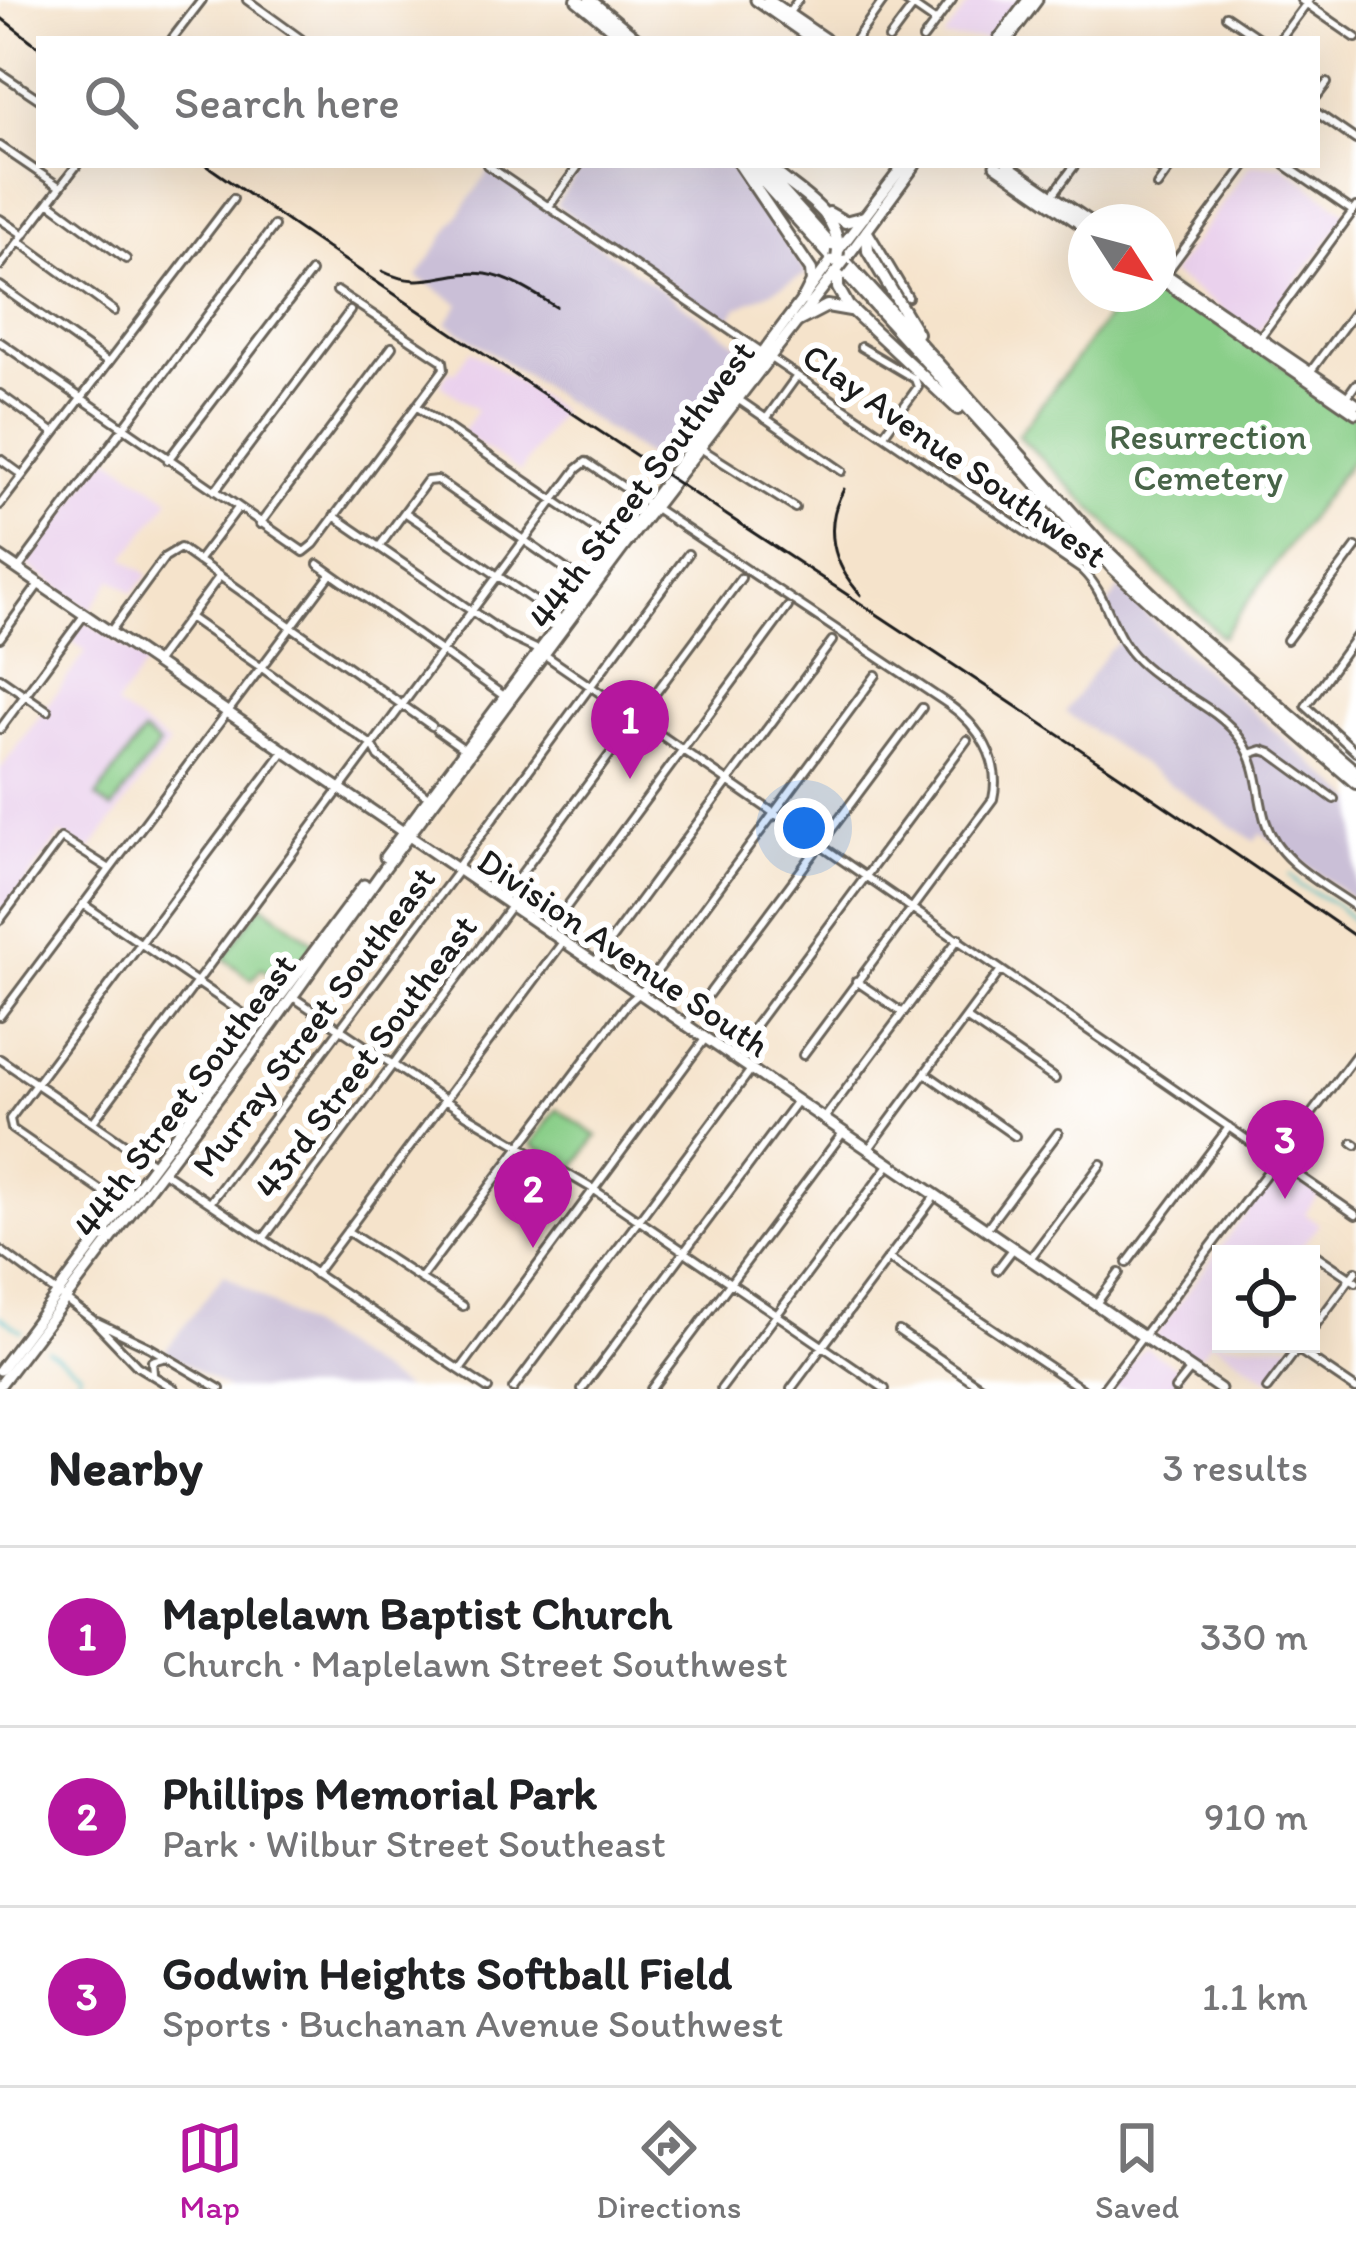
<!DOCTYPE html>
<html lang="en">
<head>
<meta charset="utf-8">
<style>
	:root { --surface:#fff; --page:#f2f2f2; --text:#202124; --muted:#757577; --line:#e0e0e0; --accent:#b5179e }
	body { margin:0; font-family:Itim,sans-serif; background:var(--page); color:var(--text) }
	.controls { position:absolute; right:36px; bottom:36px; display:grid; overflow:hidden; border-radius:0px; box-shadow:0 12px 48px #0002 }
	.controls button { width:108px; height:108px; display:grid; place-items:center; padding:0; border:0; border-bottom:3px solid var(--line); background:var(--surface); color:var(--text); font:60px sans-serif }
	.compass { position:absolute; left:1068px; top:204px; width:108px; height:108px; border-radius:50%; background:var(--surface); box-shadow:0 12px 48px #0002; rotate:126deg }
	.you { position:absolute; left:804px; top:828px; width:42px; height:42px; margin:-30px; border:9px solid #fff; border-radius:50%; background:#1a73e8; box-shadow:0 0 0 18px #1a73e833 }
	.badge { display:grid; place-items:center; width:78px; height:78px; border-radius:50%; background:var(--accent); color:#fff; font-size:39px; font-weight:700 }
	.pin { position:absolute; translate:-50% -99px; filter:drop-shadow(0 3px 6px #0008) }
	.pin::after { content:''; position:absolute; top:63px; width:42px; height:36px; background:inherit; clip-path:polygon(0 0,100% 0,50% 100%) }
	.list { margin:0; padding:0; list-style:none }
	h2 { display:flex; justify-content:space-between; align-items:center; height:156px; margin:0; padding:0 48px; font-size:51px }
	h2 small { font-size:39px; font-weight:400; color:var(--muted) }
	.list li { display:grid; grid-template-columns:78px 1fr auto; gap:36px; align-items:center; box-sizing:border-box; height:180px; padding:0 48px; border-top:3px solid var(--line) }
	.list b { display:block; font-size:45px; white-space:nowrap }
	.list p { margin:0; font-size:39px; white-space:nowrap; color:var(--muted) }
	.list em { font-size:39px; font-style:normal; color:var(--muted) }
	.icon { flex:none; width:66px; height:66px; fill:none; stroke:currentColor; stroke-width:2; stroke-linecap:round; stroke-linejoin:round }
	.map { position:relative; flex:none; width:1356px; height:1389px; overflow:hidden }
	.search { position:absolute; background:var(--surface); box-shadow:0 12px 48px #0002; left:36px; right:36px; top:36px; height:132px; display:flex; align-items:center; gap:30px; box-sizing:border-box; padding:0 42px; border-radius:0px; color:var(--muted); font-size:45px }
	.sheet { height:696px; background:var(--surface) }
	nav { display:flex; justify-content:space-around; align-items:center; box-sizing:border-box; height:168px; border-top:3px solid var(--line); background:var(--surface); font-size:33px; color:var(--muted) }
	nav a { display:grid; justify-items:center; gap:6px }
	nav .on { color:var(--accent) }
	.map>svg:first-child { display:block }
	.built { fill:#ead1ed }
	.industrial { fill:#cabfd7 }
	.green { fill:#8acf89; stroke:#537652; stroke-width:3 }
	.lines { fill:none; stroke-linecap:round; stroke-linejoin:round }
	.stream { stroke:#4ebdc4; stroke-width:3 }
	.minor-casing { stroke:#686259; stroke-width:12 }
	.major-casing { stroke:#686259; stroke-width:15 }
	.highway-casing { stroke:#686259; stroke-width:16 }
	.minor { stroke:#fff; stroke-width:6 }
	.major { stroke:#fff; stroke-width:9 }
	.highway { stroke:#fff; stroke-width:10 }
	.rail { stroke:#1c1c1c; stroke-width:3 }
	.major-bridge-casing { stroke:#686259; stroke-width:15; stroke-linecap:butt }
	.highway-bridge-casing { stroke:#686259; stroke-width:16; stroke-linecap:butt }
	.major-bridge { stroke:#fff; stroke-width:9 }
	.highway-bridge { stroke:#fff; stroke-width:10 }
	.labels { text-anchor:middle; stroke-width:12; stroke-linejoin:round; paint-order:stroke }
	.park-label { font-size:36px; fill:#486448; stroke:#fff }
	.street-label { font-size:36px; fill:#1c1c1c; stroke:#fff }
</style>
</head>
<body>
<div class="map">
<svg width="1356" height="1389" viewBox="0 0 1356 1389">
	<rect width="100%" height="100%" fill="#fff"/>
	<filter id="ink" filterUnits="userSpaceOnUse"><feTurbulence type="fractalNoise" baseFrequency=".00833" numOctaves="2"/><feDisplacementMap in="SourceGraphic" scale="24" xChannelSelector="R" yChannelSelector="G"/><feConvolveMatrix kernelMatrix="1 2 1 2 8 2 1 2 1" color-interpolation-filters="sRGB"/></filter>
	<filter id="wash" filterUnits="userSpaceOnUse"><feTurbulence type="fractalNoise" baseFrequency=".004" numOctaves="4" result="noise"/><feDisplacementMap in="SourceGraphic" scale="48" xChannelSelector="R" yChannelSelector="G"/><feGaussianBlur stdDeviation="2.7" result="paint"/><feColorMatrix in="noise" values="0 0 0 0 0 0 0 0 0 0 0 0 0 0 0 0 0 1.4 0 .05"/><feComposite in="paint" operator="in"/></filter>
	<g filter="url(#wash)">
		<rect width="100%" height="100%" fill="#f5e3cb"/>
		<path class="built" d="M972 0H1024L995 39H943Z
			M1250 165H1282L1348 214 1257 333 1171 274Z
			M471 350 561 411 520 472 462 433 477 410 440 385 449 371 455 373Z
			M107 455 170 499 125 558 148 575 132 593 112 579 90 610 27 565Z
			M87 622 147 663 116 706 169 744 89 852 61 834 0 917V770L86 652 70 639 81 624Z
			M1280 1168 1319 1194 1305 1214 1319 1224 1295 1254H1221V1344H1296L1270 1380 1212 1341 1194 1363 1154 1337Z
			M1145 1347 1184 1372 1171 1389H1109Z"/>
		<path class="industrial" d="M583 165H731L807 274 737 308 726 323 556 205Z
			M490 169 755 356 671 472 447 323 459 304 417 277Z
			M1120 588 1183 651 1356 801V901L1261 833 1254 841 1065 712 1109 650 1119 642 1106 607Z
			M224 1274 405 1389H228L165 1351Z"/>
		<path class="green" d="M1158 280 1356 416V454L1222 637 1018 435 1125 294H1158Z
			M143 733 159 745 112 809 96 797Z
			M262 904 317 945 287 987 261 968 252 980 223 958Z
			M557 1109 597 1136 573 1169 531 1144Z"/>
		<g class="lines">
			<path class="stream" d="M1290 875 1300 886 1335 904 1356 923
				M0 1316 21 1331
				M47 1349 80 1372 74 1389"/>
		</g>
	</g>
	<g filter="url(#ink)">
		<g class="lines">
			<g class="minor-casing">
				<path id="minor" d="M247 0 301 39
					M904 0 936 22
					M1301 0 1356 38
					M788 14 798 0
					M1226 16 1260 39
					M172 39 202 0
					M856 39 884 0
					M889 39 918 0
					M923 39 952 0
					M1280 39 1309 0
					M0 73 39 99
					M1317 96 1327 83
					M1317 113 1356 140
					M0 146 60 187
					M487 165 1082 570C1108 595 1110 630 1134 656 1164 689 1216 703 1242 741 1259 766 1257 792 1265 820 1277 862 1322 883 1356 907
					M1155 165 1166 173
					M1285 165 1351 210
					M1157 186 1172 165
					M1052 196 1075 165
					M49 202 126 259
					M550 205 579 165
					M0 219 24 235
					M868 230 908 297
					M20 242 114 311
					M0 266 77 165
					M1164 276 1246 165
					M0 286 107 362
					M1258 340 1356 207
					M0 342 304 552 314 544 444 369 443 361 337 291
					M861 347 915 379 918 387 884 434
					M1308 375 1356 310
					M0 394 54 433
					M1346 398 1356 384
					M739 400 842 471
					M416 406 616 543
					M766 419 797 376
					M697 446 795 508
					M0 459 22 475
					M168 460 311 272
					M215 491 350 311
					M0 505 233 199
					M406 513 561 619
					M334 516 508 636 538 650
					M260 524 392 347
					M379 547 427 481 437 480 587 584
					M198 561 238 508
					M318 564 504 696
					M18 569 274 226
					M189 617 373 746 379 757 429 798
					M110 632 165 557 180 548 432 726
					M1356 637 1306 706 1356 752
					M0 638 39 584
					M1287 640 1356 547
					M545 655 1356 1215
					M155 663 219 577
					M0 678 48 711
					M0 729 85 614
					M437 730 464 749
					M1250 754 1262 750 1271 753 1334 799
					M456 869 688 554
					M502 900 741 578
					M83 904 258 1024
					M0 920 61 838 110 869
					M548 932 788 607
					M594 963 832 641
					M856 981 903 1013
					M293 997 467 1115 593 1189 885 1389
					M0 1016 331 574
					M966 1018 1055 1079
					M685 1026 922 708
					M731 1058 967 740
					M0 1059 155 1165
					M925 1073 1015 1136
					M823 1120 959 938
					M93 1122 577 469 586 462 948 704C978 725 1002 760 993 799L803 1055
					M1353 1143 1356 1145
					M868 1150 1001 970
					M162 1171 488 1389
					M210 1203 458 871
					M123 1206 12 1129 10 1119 284 751
					M987 1228 1058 1133
					M347 1231 463 1306
					M263 1239 511 906
					M1307 1249 1356 1282
					M0 1250 93 1320 137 1366 175 1389
					M888 1258 1082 1389
					M1029 1260 1101 1164
					M1127 1263 1229 1127
					M997 1270 1013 1249
					M315 1274 563 942
					M421 1278 626 1005 644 989 876 675
					M1095 1305 1119 1273
					M97 1322 149 1347 220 1389
					M899 1331 984 1389
					M1311 1331 1356 1271
					M1297 1349 1356 1389
					M460 1370 705 1039
					M153 1373 152 1361 166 1357
					M513 1389 750 1071
					M582 1389 796 1102
					M651 1389 842 1134
					M721 1389 889 1165
					M791 1389 935 1196
					M1103 1389 1356 1055
					M1175 1389 1191 1369
					M1267 1389 1301 1344"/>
			</g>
			<g class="major-casing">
				<path id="major" d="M756 0 812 39
					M768 0 825 39
					M999 39 1028 0
					M1008 39 1037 0
					M995 165 1086 228
					M1007 165 1091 222
					M838 251 904 165
					M845 260 915 165
					M1158 269 1356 404
					M1158 277 1356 413
					M0 557 1220 1389
					M385 857 831 261
					M0 1370 364 885
					M0 1385 252 1053 384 869 635 532 838 269"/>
			</g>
			<g class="highway-casing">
				<path id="highway" d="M577 0 625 39
					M590 0 637 39
					M740 165 811 270 812 282 803 300
					M748 165 1112 567 1206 654 1356 783
					M759 165 1100 544 1182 623 1356 772
					M769 167C796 192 839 210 838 251
					M829 213 845 222 864 217
					M867 231 868 251 917 333
					M838 269V288L848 306 958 409
					M798 321 827 306 850 310"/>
			</g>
			<use href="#minor" class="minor"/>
			<use href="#major" class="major"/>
			<use href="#highway" class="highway"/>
			<path class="rail" d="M0 17 39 47
				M206 165C585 429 977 673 1356 937
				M382 271C424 292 445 269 486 274 511 278 535 294 556 307
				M844 489C823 526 832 564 861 595"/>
			<g class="major-bridge-casing">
				<path id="major-bridge" d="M838 269 845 260"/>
			</g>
			<g class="highway-bridge-casing">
				<path id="highway-bridge" d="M831 261 837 260 838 251"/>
			</g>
			<use href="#major-bridge" class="major-bridge"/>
			<use href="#highway-bridge" class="highway-bridge"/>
		</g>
	</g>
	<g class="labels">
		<g class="park-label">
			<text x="1208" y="449">Resurrection<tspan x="1208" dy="41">Cemetery</tspan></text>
		</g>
		<g class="street-label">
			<text transform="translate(955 455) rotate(35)" y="13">Clay Avenue Southwest</text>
			<text transform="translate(641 484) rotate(-53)" y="13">44th Street Southwest</text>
			<text transform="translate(624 952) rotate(34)" y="13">Division Avenue South</text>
			<text transform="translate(313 1021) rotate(-53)" y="13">Murray Street Southeast</text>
			<text transform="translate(365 1056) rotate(-53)" y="13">43rd Street Southeast</text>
			<text transform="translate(184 1095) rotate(-53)" y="13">44th Street Southeast</text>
		</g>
	</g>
</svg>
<div class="controls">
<button><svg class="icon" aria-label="locate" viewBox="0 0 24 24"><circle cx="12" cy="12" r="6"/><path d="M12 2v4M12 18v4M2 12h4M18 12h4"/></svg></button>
</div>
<svg class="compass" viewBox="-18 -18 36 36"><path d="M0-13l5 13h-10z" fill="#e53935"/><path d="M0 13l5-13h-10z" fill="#757577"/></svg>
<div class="you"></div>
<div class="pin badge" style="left:630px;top:779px">1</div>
<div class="pin badge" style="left:533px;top:1248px">2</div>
<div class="pin badge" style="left:1285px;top:1199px">3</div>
<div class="search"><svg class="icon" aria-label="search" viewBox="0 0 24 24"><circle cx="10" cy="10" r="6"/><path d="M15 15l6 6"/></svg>Search here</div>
</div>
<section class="sheet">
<h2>Nearby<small>3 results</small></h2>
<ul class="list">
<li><span class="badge">1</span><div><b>Maplelawn Baptist Church</b><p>Church · Maplelawn Street Southwest</p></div><em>330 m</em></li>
<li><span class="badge">2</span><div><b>Phillips Memorial Park</b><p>Park · Wilbur Street Southeast</p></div><em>910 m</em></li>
<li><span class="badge">3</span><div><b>Godwin Heights Softball Field</b><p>Sports · Buchanan Avenue Southwest</p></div><em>1.1 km</em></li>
</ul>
</section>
<nav>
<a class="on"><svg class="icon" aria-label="map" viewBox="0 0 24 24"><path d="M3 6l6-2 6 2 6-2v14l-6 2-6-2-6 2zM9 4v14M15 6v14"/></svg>Map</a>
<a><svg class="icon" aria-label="directions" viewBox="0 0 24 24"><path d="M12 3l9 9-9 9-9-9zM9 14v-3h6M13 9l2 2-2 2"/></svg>Directions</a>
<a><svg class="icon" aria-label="saved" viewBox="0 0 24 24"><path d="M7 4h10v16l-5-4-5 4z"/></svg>Saved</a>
</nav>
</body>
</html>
